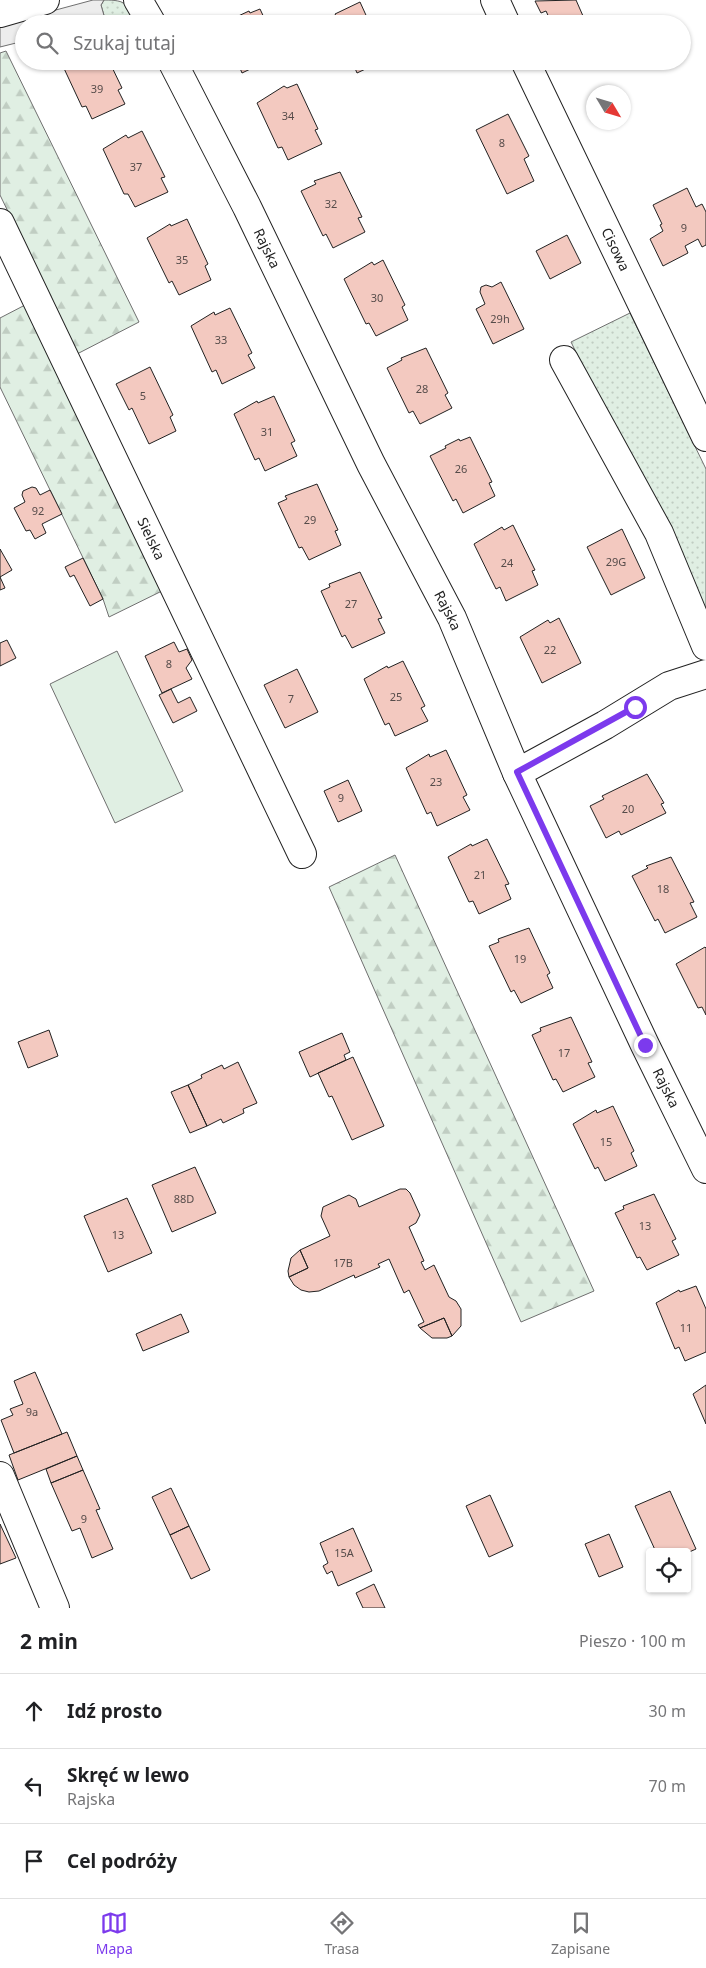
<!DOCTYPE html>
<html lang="pl">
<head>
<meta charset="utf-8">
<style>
	:root { --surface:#fff; --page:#f6f6f6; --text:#202124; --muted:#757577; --line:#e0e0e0; --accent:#7c3aed }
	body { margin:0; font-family:"Noto Sans",sans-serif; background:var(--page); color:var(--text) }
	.controls { position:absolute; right:15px; bottom:15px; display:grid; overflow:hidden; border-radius:5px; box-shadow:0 1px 4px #0004 }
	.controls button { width:45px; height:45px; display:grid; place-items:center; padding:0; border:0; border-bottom:1px solid var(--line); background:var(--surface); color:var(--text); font:25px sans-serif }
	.compass { position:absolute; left:586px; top:85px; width:45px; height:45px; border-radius:50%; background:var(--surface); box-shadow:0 1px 4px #0004; rotate:128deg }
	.stop { position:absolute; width:15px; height:15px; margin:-11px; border:4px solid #7c3aed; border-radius:50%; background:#fff }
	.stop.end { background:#7c3aed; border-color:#fff; box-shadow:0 1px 5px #0008 }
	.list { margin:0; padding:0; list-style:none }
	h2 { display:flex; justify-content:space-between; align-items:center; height:65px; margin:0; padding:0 20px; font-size:21px }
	h2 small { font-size:16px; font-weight:400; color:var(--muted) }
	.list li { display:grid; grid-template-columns:32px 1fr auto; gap:15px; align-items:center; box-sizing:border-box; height:75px; padding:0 20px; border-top:1px solid var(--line) }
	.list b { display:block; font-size:19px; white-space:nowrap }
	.list p { margin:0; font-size:16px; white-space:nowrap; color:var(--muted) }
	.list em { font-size:16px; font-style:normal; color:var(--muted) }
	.icon { flex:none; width:28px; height:28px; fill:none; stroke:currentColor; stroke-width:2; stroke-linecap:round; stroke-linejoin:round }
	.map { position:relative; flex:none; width:706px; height:1608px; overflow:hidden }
	.search { position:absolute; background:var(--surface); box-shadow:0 1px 4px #0004; left:15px; right:15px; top:15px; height:55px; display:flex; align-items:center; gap:12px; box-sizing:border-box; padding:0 18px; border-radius:28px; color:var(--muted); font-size:19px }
	.sheet { height:290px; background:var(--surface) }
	nav { display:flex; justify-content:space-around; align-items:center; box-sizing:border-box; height:70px; border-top:1px solid var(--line); background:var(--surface); font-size:14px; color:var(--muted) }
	nav a { display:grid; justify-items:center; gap:2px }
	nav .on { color:var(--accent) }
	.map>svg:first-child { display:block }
	.grass { fill:url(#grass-dots); stroke:#6f6f6f }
	.forest { fill:url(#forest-firs); stroke:#6f6f6f }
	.garden { fill:#e0efe3; stroke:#6f6f6f }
	.parking { fill:#ededed; stroke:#6f6f6f }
	.building { fill:#f3c9c0; stroke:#222 }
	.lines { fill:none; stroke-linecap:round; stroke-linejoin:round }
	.minor-casing { stroke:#222; stroke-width:30 }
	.minor { stroke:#fff; stroke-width:28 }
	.route { stroke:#7c3aed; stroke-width:6 }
	.labels { text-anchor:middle; stroke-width:4; stroke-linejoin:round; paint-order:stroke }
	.number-label { font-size:11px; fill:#564c4a }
	.street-label { font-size:14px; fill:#222; stroke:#fff }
</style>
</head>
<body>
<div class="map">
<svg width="706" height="1608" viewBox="0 0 706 1608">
	<defs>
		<pattern id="grass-dots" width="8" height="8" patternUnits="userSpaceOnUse" patternTransform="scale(1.25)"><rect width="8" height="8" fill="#e0efe3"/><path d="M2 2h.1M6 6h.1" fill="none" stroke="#c0cdc2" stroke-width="1.8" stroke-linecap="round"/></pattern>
		<pattern id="forest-firs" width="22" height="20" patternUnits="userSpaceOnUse" patternTransform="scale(1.25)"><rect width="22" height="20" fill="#e0efe3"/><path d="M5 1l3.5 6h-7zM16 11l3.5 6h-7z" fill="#c0cdc2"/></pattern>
	</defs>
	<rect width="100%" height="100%" fill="#fff"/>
	<path class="grass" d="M104 0C128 0 126 4 138 24H88L105 19 101 5Z
		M630 313 706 469V617L571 342Z"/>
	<path class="forest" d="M6 51 139 322 77 354 0 195V53Z
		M27 304 166 589 109 617 103 599 0 387V318Z
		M395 855 594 1291 521 1322 329 887Z"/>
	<path class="garden" d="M117 651 183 791 115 823 50 684Z"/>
	<path class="parking" d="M93 0H104L101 5 105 19 88 24H24V41L0 47V25Z"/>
	<path class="building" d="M576 0 583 16 566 24H552L546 11 541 13 535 1Z
		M360 2 370 24H340L335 14Z
		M260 9 267 24H229L236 21 234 18 249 11 250 13Z
		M109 61 122 88 118 90 125 104 92 119 86 106 82 107 61 62Z
		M237 61H267L242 73Z
		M352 61H389L381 67 374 65 357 73Z
		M297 84 318 129 315 130 322 144 288 160 282 147 278 148 257 103 284 86 287 88Z
		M508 114 529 156 524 159 534 181 507 194 476 130Z
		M142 131 165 177 161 178 168 192 135 207 128 194H124L103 149 126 135 128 138Z
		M340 172 362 217 358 218 365 232 333 248 326 234 323 236 301 191 316 184 314 181Z
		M687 188 696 207 702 204 706 212V245L702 247 698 239 685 246 688 253 663 266 650 239 663 231 660 225 662 224 653 205Z
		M187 219 208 264 205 266 211 280 179 295 172 281 169 283 147 238 170 224 171 226Z
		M567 235 581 263 550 279 536 251Z
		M383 260 405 305 402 307 408 320 376 336 369 323 366 324 344 279 372 262 374 265Z
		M501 282 524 329 493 344 476 309 485 304 480 292 481 287 486 285 492 287Z
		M230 308 252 353 248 355 255 368 222 384 216 370 212 372 191 326 214 312 215 315Z
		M426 348 448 393 445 395 452 408 420 424 413 411 409 413 387 368 402 360 401 358Z
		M150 367 173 415 170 417 176 431 149 444 132 408 129 410 116 384Z
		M274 396 295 441 291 443 297 456 265 471 259 458 255 460 234 414 257 401 258 403Z
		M470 437 492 482 489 483 495 496 463 513 456 499 453 501 430 456 446 448 445 446 459 439 460 441Z
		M317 484 338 530 335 531 341 545 309 560 302 547 299 548 278 503 287 499 285 496Z
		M32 487 36 488 40 495 50 490 62 514 42 524 46 533 35 539 30 530 26 531 14 508 25 502 22 495 23 491Z
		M513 525 535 570 532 571 538 585 506 601 500 587 496 589 474 544 502 527 504 530Z
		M622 529 645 578 611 595 587 547Z
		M0 549 12 570 0 577 5 588 0 590Z
		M83 558 103 599 90 606 74 575 70 577 65 567Z
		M360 572 382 618 378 619 385 633 352 648 345 635 342 637 321 591 330 587 329 584Z
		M559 618 581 663 542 683 520 637 548 620 550 623Z
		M7 640 16 658 0 666V643Z
		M174 642 179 652 187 649 192 660 186 668 192 679 162 693 145 656Z
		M403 661 425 706 421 708 428 721 395 736 389 723 385 725 364 679 387 666 388 668Z
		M297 669 318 712 285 728 264 685Z
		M171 689 178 703 190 697 197 711 173 723 159 695Z
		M446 750 467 795 463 797 470 810 437 826 431 812 427 814 406 768 429 754 430 757Z
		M647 774 664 803 661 804 666 813 621 835 619 831 606 838 590 806 604 799 602 796Z
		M348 780 362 811 338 822 324 791Z
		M487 839 509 884 505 885 511 899 479 914 473 901 469 902 448 857 471 844 472 846Z
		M671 857 694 902 690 903 697 917 665 933 658 919 655 921 632 876 648 868 646 866Z
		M529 928 550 973 547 975 553 988 521 1003 514 990 511 992 489 946 499 942 498 939Z
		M705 947 706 948V1015L702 1007 698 1008 676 964Z
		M571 1017 592 1062 588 1063 595 1077 563 1092 556 1079 553 1080 532 1035 541 1031 540 1028Z
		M49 1030 58 1056 28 1068 18 1042Z
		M342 1033 350 1052 344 1055 346 1060 310 1077 299 1052Z
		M353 1057 384 1126 352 1140 332 1096 329 1097 318 1073Z
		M238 1062 257 1103 243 1109 244 1113 223 1123 221 1119 207 1126 188 1085 202 1078 201 1075 222 1065 224 1069Z
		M188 1085 207 1126 190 1133 171 1092Z
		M613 1106 634 1151 631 1153 637 1166 605 1181 598 1167 595 1169 573 1124 596 1110 597 1113Z
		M195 1167 216 1213 172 1232 152 1185Z
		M400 1189H406L410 1193 420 1215 416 1223 409 1227 424 1261 421 1262 425 1270 434 1265 449 1297 456 1301 461 1309V1326L452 1336 444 1318 420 1328 418 1325 424 1322 409 1290 404 1293 389 1259 378 1264 380 1267 355 1278 354 1275 319 1291 309 1292 301 1290 294 1285 289 1277 308 1268 300 1250 330 1236 321 1216 323 1207 349 1195 356 1199 359 1207Z
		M654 1194 676 1239 672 1241 679 1255 647 1270 640 1257 637 1258 615 1213 624 1209 623 1206Z
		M127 1198 152 1253 108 1272 84 1216Z
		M300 1250 308 1268 289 1277 288 1271 291 1258Z
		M696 1286 706 1309V1352L685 1361 679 1347 675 1349 656 1303 679 1290 680 1292Z
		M181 1314 189 1332 143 1351 136 1334Z
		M444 1318 452 1336 447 1338H432L420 1328Z
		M35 1372 62 1434 14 1453 1 1420 13 1415 10 1409 23 1404 14 1381Z
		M706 1385V1424L693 1394Z
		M67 1432 77 1456 18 1480 9 1455Z
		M77 1456 83 1470 51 1483 46 1469Z
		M83 1470 100 1509 96 1510 113 1549 92 1558 80 1528 72 1531 51 1483Z
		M171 1488 189 1526 170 1535 152 1497Z
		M670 1491 696 1549 687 1553 656 1552 635 1506Z
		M490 1495 513 1546 489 1557 466 1506Z
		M0 1524 16 1558 0 1564Z
		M189 1526 210 1570 191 1579 170 1535Z
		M353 1528 372 1571 338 1586 332 1571 327 1574 323 1566 328 1563 320 1543Z
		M609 1534 623 1567 599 1577 585 1544Z
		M374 1584 385 1608H363L356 1593Z"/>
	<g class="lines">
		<g class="minor-casing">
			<g id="minor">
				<path d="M138 0 152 24"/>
				<path d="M495 0 506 24"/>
				<path d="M0 13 45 0"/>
				<path id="s1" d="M172 61 247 207 371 464 452 618 517 773 645 1045 706 1169"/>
				<path id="s2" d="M525 61 706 437"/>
				<path id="s3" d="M0 223 302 854"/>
				<path d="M564 360 659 533 706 646"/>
				<path d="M517 773 605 725 669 686 706 674"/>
				<path d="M0 1476 55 1608"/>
			</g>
		</g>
		<use href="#minor" class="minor"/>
	</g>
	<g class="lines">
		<path class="route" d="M635 707 517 772 645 1045"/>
	</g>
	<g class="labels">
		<g class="number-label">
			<text x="97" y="93">39</text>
			<text x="288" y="120">34</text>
			<text x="502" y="147">8</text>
			<text x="136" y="171">37</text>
			<text x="331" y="208">32</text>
			<text x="684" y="232">9</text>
			<text x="182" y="264">35</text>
			<text x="377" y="302">30</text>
			<text x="500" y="323">29h</text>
			<text x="221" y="344">33</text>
			<text x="422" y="393">28</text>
			<text x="143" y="400">5</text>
			<text x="267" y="436">31</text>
			<text x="461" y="473">26</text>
			<text x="38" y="515">92</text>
			<text x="310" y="524">29</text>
			<text x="616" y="566">29G</text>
			<text x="507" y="567">24</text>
			<text x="351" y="608">27</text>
			<text x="550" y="654">22</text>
			<text x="169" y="668">8</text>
			<text x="396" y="701">25</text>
			<text x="291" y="703">7</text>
			<text x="436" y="786">23</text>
			<text x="341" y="802">9</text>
			<text x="628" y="813">20</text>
			<text x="480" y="879">21</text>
			<text x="663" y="893">18</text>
			<text x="520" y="963">19</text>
			<text x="564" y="1057">17</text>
			<text x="606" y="1146">15</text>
			<text x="184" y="1203">88D</text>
			<text x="645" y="1230">13</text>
			<text x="118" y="1239">13</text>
			<text x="343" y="1267">17B</text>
			<text x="686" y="1332">11</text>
			<text x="32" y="1416">9a</text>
			<text x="84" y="1523">9</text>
			<text x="344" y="1557">15A</text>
		</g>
		<g class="street-label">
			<text dy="5" stroke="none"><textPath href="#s1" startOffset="210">Rajska</textPath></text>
			<text dy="5" stroke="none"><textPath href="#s2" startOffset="209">Cisowa</textPath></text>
			<text dy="5" stroke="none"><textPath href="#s3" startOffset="350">Sielska</textPath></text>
			<text dy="5" stroke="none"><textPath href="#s1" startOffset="615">Rajska</textPath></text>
			<text dy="5" stroke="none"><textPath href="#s1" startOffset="1140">Rajska</textPath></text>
		</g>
	</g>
</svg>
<div class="controls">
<button><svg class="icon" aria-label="locate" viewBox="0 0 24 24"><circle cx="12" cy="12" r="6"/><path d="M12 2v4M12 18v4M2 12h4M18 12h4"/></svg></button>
</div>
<svg class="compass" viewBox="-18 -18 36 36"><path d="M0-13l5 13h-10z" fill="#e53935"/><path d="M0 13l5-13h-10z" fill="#757577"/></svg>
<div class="stop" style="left:635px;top:707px"></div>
<div class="stop end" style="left:645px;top:1045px"></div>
<div class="search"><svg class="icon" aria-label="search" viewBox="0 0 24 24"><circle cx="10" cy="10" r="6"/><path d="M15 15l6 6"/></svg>Szukaj tutaj</div>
</div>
<section class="sheet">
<h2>2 min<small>Pieszo · 100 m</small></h2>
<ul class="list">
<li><svg class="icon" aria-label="ahead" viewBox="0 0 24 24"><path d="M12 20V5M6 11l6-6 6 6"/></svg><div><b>Idź prosto</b></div><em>30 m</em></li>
<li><svg class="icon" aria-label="left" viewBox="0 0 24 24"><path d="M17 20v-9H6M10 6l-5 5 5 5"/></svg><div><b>Skręć w lewo</b><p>Rajska</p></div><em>70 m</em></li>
<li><svg class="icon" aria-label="arrive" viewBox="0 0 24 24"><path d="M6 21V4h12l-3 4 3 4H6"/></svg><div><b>Cel podróży</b></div></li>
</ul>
</section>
<nav>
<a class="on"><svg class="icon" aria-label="map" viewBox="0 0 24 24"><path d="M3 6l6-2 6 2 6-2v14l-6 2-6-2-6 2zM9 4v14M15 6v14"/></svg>Mapa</a>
<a><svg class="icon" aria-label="directions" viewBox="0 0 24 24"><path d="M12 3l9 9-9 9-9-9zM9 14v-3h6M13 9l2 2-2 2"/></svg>Trasa</a>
<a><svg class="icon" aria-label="saved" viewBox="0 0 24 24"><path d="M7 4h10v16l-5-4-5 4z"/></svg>Zapisane</a>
</nav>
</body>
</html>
